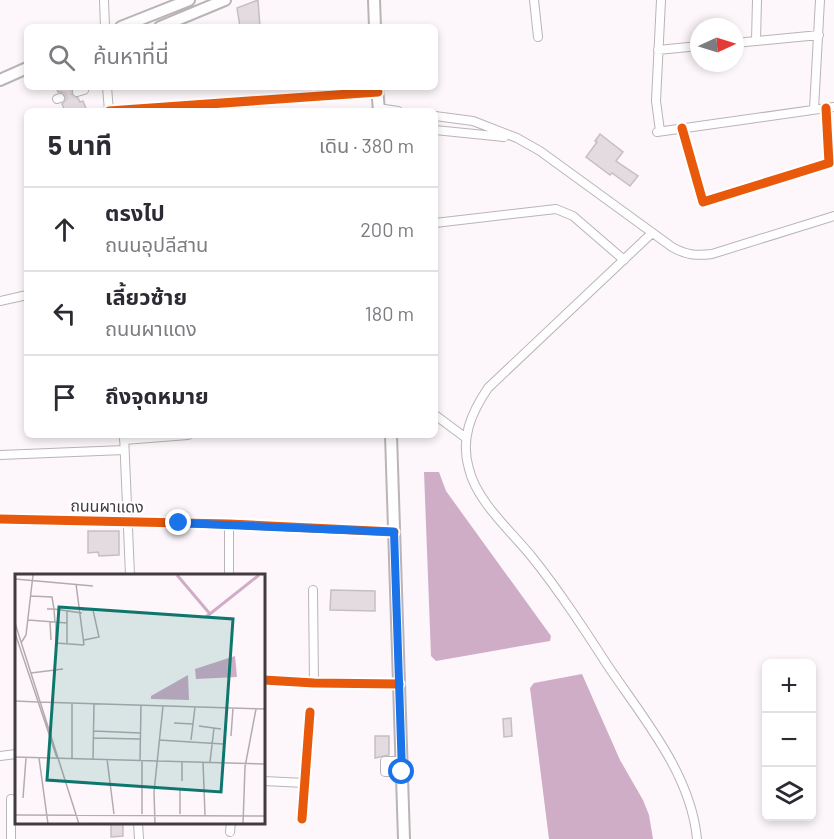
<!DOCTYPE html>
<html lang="th">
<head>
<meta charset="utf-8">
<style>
	:root { --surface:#fff; --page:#f2f2f3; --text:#2b2b33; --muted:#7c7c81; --line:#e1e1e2 }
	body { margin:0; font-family:Barlow,"Noto Sans Thai",sans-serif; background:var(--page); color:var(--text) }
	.controls { position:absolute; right:18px; bottom:18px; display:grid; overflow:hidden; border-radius:9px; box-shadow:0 3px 9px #0003 }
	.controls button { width:54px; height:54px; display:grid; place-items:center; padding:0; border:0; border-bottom:2px solid var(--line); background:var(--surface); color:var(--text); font:30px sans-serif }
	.compass { position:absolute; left:690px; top:18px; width:54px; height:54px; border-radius:50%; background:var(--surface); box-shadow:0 3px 9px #0003; rotate:86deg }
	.stop { position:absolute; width:18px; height:18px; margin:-14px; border:4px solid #1a73e8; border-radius:50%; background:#fff }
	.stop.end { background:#1a73e8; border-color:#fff; box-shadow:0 2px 6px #0008 }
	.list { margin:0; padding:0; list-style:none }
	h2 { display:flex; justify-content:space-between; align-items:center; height:78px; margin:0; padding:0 24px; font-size:26px }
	h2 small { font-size:20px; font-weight:400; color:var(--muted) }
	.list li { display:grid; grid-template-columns:39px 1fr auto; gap:18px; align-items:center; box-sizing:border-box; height:84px; padding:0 24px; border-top:2px solid var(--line) }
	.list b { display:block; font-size:22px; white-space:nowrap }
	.list p { margin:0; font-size:20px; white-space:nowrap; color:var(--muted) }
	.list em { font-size:20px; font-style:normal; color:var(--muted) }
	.icon { flex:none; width:33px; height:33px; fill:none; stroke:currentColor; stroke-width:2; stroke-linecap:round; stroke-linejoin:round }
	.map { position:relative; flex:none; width:834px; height:839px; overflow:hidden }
	.search { position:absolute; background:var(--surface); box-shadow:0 3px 9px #0003; left:24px; top:24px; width:414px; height:66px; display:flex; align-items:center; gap:15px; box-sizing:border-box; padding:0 21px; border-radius:9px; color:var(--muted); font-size:22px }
	.panel { position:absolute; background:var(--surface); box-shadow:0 3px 9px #0003; left:24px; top:108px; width:414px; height:330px; border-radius:9px }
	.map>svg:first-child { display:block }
	.water { fill:#d0adc7 }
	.building { fill:#e3dbe0; stroke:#c5bec3; stroke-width:1.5 }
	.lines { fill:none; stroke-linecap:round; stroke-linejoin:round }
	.minor-tunnel { stroke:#d8d1d6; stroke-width:8; stroke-dasharray:8 4; stroke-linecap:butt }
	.minor-casing { stroke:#bab4b8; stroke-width:10 }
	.major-casing { stroke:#bab4b8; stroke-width:14 }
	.minor { stroke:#fffefe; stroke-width:8 }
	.major { stroke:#fffefe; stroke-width:10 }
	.cycleway-casing { stroke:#fff; stroke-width:13 }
	.cycleway { stroke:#e8590c; stroke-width:9 }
	.route { stroke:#1a73e8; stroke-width:8 }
	.labels { text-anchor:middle; stroke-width:4.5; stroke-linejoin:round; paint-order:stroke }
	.street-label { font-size:16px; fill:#433a40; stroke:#fff }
	.inset-river { fill:none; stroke:#d0adc7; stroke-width:3 }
	.inset-road { fill:none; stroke:#b3abb0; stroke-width:1.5 }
	.view { fill:#0f766e; fill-opacity:0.15; stroke:#0f766e; stroke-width:3 }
	.inset-edge { fill:none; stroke:#433a40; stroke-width:3 }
</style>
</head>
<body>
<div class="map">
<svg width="834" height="839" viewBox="0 0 834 839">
	<rect width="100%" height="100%" fill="#fdf7fb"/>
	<path class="water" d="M424 472H439L446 491 551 636 550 641 436 661 431 656Z
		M582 674 620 760 643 800 649 815 653 839H549L530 688 534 683Z"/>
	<path class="building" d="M258 0 260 27H240L237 8Z
		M56 87H74L71 94 78 98 80 102 83 101 87 111H65L62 104 66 100 65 96 62 92H58Z
		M600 134 623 152 616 161 638 176 630 186 612 173 610 175 586 157 597 142 595 141Z
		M88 531H119V555L99 556 98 552 88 553Z
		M331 590 375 591V611L330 610Z
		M511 718 512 736 504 737 503 719Z
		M375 736H389V755L375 758Z
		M111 822H123V836L111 837Z"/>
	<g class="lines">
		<path class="minor-tunnel" d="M60 98 77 92"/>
		<g class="minor-casing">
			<path id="minor" d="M104 0 105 27
				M534 0 538 37
				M756 41 757 0
				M735 43 819 35
				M658 50 699 46
				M107 87 109 111
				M77 92 84 90
				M57 99 60 98
				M378 108 398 111
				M814 109 820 0
				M109 110 378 92
				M435 116 473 121 517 138 540 151 672 247C686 255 696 256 712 254L834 216
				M682 128 703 202 829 163 826 108
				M435 130 504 137
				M660 131 656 101 661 0
				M657 132 834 107
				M435 223 556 209 573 216 624 260
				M652 233 488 388C471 413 460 439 469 469 477 502 511 531 532 557 560 592 584 629 608 666 643 718 691 774 697 839
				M0 301 27 295
				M435 415 466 438
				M124 435 130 575
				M124 440 188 435
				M0 455 124 450
				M0 519 229 524 394 532
				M229 524V575
				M313 590 314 683
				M264 680 314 683 399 684
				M0 756 16 754
				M402 761H385V772H402
				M264 781 305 783
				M302 819 310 712
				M138 822 139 839
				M230 832 231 822
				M11 839V799"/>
		</g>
		<g class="major-casing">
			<path id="major" d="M374 0 375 27
				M121 27 189 0
				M160 27 225 0
				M0 80 27 68
				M377 87 379 111
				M391 435 404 839"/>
		</g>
		<use href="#minor" class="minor"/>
		<use href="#major" class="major"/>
		<g class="cycleway-casing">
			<path id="cycleway" d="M109 111 378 92
				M682 128 703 202 829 163 826 108
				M0 519 229 524 394 532
				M264 680 314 683 399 684
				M302 819 310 712"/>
		</g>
		<use href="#cycleway" class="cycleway"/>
	</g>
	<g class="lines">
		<path class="route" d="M179 523 394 532 402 772"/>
	</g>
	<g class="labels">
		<g class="street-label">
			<text transform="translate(107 506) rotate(1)" y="6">ถนนผาแดง</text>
		</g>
	</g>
	<g transform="translate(15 574)">
		<rect width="250" height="250" fill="#fdf7fb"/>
		<path d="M220 82 222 103 181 105 180 95ZM173 101 174 126 136 125V122Z" fill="#d0adc7"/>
		<path class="inset-river" d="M162 1 195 40M191 43 244 1"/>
		<path class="inset-road" d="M0 5 78 12M61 10 69 71M15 22 37 23 39 35 67 39M32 35H39L40 49M52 36V70M67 36H78L84 63 69 66M13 46 52 49M35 48 36 66M0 49 64 250M41 49V69L69 71M0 59 42 184M6 69 11 61 18 1M16 99 48 95M0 127 23 128M23 128 251 135M57 129V184M159 149 178 150M184 152 206 155M79 157 125 159M216 162 218 134M78 164 125 165M144 166 208 170M176 166 180 133M0 183 251 190M24 184 33 250M78 185 79 130M92 185 99 240M125 186 126 131M167 187V207M188 188 190 241M195 188 199 154M165 216V240M8 224 11 184M127 240V186M0 241 251 242M140 250 139 218 148 132M228 250 230 193 241 135"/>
		<path class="view" d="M44 33 218 45 206 218 32 206Z"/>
		<rect width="250" height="250" class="inset-edge"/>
	</g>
</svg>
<div class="controls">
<button>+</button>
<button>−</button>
<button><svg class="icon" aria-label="layers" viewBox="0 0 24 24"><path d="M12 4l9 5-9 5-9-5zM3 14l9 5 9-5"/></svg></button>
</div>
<svg class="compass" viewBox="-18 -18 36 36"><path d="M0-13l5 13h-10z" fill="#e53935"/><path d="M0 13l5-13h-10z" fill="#7c7c81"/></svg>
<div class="stop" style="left:402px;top:772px"></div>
<div class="stop end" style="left:179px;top:523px"></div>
<div class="search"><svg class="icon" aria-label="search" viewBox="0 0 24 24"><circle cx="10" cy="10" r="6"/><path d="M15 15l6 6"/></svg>ค้นหาที่นี่</div>
<section class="panel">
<h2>5 นาที<small>เดิน · 380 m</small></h2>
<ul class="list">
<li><svg class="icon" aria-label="ahead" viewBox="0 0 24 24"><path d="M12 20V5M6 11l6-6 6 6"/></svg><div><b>ตรงไป</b><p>ถนนอุปลีสาน</p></div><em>200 m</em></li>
<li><svg class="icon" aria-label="left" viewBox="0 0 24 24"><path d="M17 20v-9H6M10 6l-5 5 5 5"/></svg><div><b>เลี้ยวซ้าย</b><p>ถนนผาแดง</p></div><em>180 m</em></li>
<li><svg class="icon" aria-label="arrive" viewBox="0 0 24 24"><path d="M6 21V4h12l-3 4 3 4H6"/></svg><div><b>ถึงจุดหมาย</b></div></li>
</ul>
</section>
</div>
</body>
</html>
